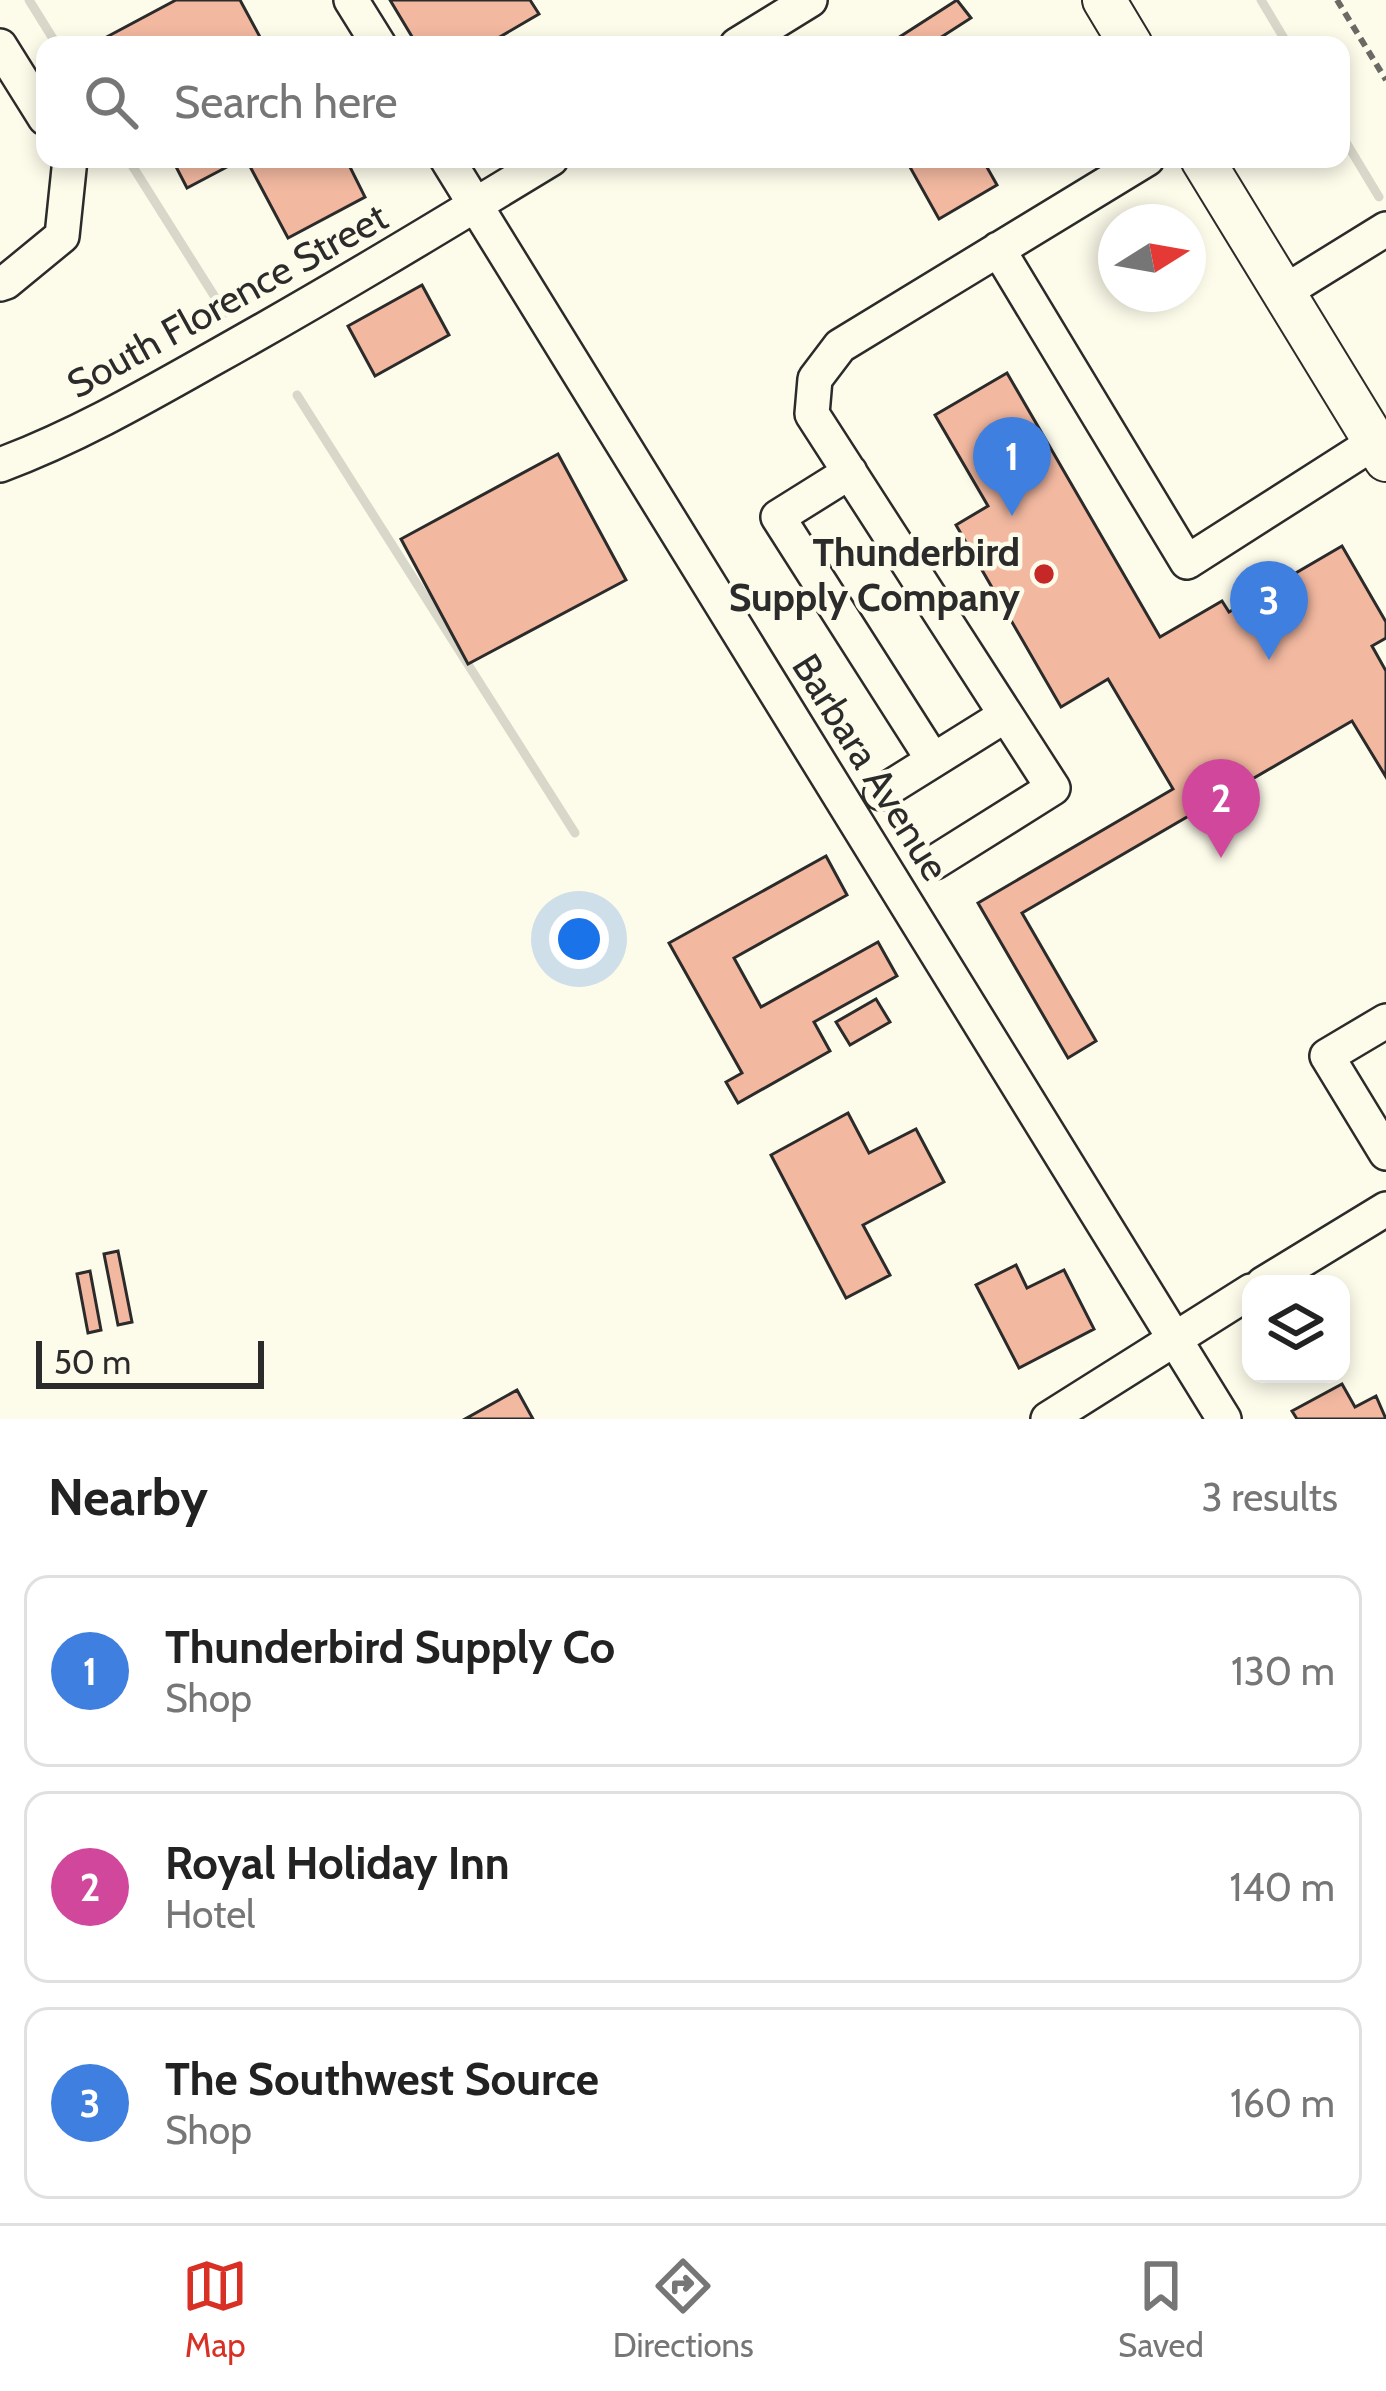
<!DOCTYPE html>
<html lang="en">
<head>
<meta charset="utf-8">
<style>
	:root { --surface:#fff; --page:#f6f6f6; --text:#222; --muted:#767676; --line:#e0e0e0; --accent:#d93025 }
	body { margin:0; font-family:Cabin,sans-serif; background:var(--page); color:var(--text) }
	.controls { position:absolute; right:36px; bottom:36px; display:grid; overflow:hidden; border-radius:24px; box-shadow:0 6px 18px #0003 }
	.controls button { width:108px; height:108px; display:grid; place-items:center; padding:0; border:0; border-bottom:3px solid var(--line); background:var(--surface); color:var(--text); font:60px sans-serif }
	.compass { position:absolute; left:1098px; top:204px; width:108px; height:108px; border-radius:50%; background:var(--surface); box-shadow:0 6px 18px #0003; rotate:79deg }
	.scale { position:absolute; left:36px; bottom:30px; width:228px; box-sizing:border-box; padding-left:12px; border:6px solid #2b2b2b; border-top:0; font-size:33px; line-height:42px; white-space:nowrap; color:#2b2b2b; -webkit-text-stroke:9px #fdfbea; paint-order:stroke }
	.you { position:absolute; left:579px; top:939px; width:42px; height:42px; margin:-30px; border:9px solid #fff; border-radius:50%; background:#1a73e8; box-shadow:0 0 0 18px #1a73e833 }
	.badge { display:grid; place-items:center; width:78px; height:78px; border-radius:50%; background:var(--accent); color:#fff; font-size:39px; font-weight:700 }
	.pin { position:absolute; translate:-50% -99px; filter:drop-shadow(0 3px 6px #0008) }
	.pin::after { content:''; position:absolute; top:63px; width:42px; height:36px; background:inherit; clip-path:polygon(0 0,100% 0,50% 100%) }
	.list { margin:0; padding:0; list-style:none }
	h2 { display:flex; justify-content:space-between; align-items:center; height:156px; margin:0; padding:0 48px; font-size:51px }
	h2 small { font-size:39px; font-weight:400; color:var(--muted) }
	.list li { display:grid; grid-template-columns:78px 1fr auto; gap:36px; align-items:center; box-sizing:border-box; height:192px; margin:0 24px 24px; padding:0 24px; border:3px solid var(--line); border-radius:24px }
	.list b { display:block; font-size:45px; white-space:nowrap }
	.list p { margin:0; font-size:39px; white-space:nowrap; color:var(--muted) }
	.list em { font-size:39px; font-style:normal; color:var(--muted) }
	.icon { flex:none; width:66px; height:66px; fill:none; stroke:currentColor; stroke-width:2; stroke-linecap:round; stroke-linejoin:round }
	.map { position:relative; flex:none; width:1386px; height:1419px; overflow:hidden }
	.search { position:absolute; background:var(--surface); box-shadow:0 6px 18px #0003; left:36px; right:36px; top:36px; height:132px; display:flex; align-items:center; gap:30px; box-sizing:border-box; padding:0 42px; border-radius:24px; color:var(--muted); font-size:45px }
	.sheet { height:804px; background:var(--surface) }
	nav { display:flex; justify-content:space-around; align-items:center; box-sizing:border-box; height:168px; border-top:3px solid var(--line); background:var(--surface); font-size:33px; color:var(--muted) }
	nav a { display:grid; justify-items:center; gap:6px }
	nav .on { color:var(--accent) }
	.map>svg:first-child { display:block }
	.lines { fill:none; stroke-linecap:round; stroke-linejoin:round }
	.stream { stroke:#d8d7c9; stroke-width:9 }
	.building { fill:#f2b8a0; stroke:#2b2b2b; stroke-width:3 }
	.minor-casing { stroke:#2b2b2b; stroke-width:38 }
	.major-casing { stroke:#2b2b2b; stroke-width:46 }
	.path { stroke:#6a6964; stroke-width:6; stroke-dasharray:9 6; stroke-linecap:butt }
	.minor { stroke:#fdfbea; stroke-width:33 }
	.major { stroke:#fdfbea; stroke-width:42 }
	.poi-dot { fill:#c62828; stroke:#fdfbea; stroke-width:4.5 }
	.labels { text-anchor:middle; stroke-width:9; stroke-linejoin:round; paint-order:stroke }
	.street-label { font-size:39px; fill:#2b2b2b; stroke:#fdfbea }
	.poi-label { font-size:39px; font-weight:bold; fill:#2b2b2b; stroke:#fdfbea; text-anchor:end }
</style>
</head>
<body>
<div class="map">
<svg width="1386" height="1419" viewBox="0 0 1386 1419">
	<rect width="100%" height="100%" fill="#fdfbea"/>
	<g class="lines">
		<path class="stream" d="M29 0 57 45
			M1261 0 1288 45
			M1341 134 1379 197
			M128 159 225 313
			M297 395 575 833"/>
	</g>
	<path class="building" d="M176 0H240L260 37 244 45H104L101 40Z
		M390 0H530L539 14 486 45H417Z
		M957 0 971 18 929 45H887Z
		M172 159H242L187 188Z
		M246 159H346L365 197 288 238Z
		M908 159H988L984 162 997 185 939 219 906 160Z
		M422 285 449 335 375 376 348 326Z
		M1007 373 1160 637 1222 601 1229 612 1342 546 1386 622V638L1372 646 1386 671V777L1352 721 1022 913 1096 1041 1068 1058 978 903 1173 789 1108 679 1061 707 956 525 988 506 935 415Z
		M558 454 626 580 468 664 401 539Z
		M826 856 847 895 734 958 761 1007 878 942 897 976 814 1022 830 1051 738 1103 726 1082 742 1073 669 943Z
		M876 999 890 1022 850 1045 836 1022Z
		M848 1113 869 1153 916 1129 944 1182 863 1225 890 1275 846 1298 771 1155Z
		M118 1251 132 1322 118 1325 104 1254Z
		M1016 1265 1027 1288 1064 1270 1094 1329 1019 1368 976 1285Z
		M90 1271 101 1330 88 1333 77 1274Z
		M1342 1384 1355 1407 1376 1396 1386 1419H1297L1292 1411Z
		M517 1390 533 1419H465Z"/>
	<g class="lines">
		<g class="minor-casing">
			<path id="minor" d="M351 0 379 45
				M737 45 810 0
				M0 46 45 118
				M447 159 1224 1419
				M998 249 1187 562 1375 442
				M0 284 6 282 62 236 70 159
				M1284 292 1386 229
				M0 465C75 437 143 398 212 359 327 295 439 227 551 159
				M850 472 778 517 933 760
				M881 793 1006 715
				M935 862 1053 788 812 414 815 379 840 346 1147 159
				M1386 1021 1327 1056 1386 1153
				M1263 1284 1386 1209
				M1048 1419 1251 1291"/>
		</g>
		<g class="major-casing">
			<path id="major" d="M1104 0 1131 45
				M1202 159 1386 460"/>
		</g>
		<path class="path" d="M1337 0 1386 80"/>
		<use href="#minor" class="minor"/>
		<use href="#major" class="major"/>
	</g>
	<circle class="poi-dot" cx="1044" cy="574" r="12"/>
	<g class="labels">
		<g class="street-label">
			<text transform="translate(227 300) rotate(-29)" y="14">South Florence Street</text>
			<text transform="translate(871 767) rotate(58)" y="14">Barbara Avenue</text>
		</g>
		<g class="poi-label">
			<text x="1020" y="566">Thunderbird<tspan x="1020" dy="45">Supply Company</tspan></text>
		</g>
	</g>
</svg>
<div class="controls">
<button><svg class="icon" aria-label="layers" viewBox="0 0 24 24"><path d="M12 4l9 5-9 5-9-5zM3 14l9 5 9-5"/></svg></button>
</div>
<svg class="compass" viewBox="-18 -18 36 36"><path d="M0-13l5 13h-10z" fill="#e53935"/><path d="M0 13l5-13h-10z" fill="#767676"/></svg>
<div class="scale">50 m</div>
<div class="you"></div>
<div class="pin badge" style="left:1012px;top:516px;background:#3f7fe0">1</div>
<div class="pin badge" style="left:1221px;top:858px;background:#d1479c">2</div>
<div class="pin badge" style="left:1269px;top:660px;background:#3f7fe0">3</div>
<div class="search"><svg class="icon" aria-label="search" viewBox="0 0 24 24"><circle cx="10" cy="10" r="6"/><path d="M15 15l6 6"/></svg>Search here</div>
</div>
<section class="sheet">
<h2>Nearby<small>3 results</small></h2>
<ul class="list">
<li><span class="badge" style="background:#3f7fe0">1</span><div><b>Thunderbird Supply Co</b><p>Shop</p></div><em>130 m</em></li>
<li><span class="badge" style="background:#d1479c">2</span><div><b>Royal Holiday Inn</b><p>Hotel</p></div><em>140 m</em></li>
<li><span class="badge" style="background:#3f7fe0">3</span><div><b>The Southwest Source</b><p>Shop</p></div><em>160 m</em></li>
</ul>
</section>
<nav>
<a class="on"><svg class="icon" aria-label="map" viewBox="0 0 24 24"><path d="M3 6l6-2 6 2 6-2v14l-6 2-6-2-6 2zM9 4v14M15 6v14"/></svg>Map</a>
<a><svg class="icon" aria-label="directions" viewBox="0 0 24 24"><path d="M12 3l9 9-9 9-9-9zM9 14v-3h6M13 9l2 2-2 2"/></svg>Directions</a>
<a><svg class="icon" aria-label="saved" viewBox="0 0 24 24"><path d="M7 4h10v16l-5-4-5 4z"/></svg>Saved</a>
</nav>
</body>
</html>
